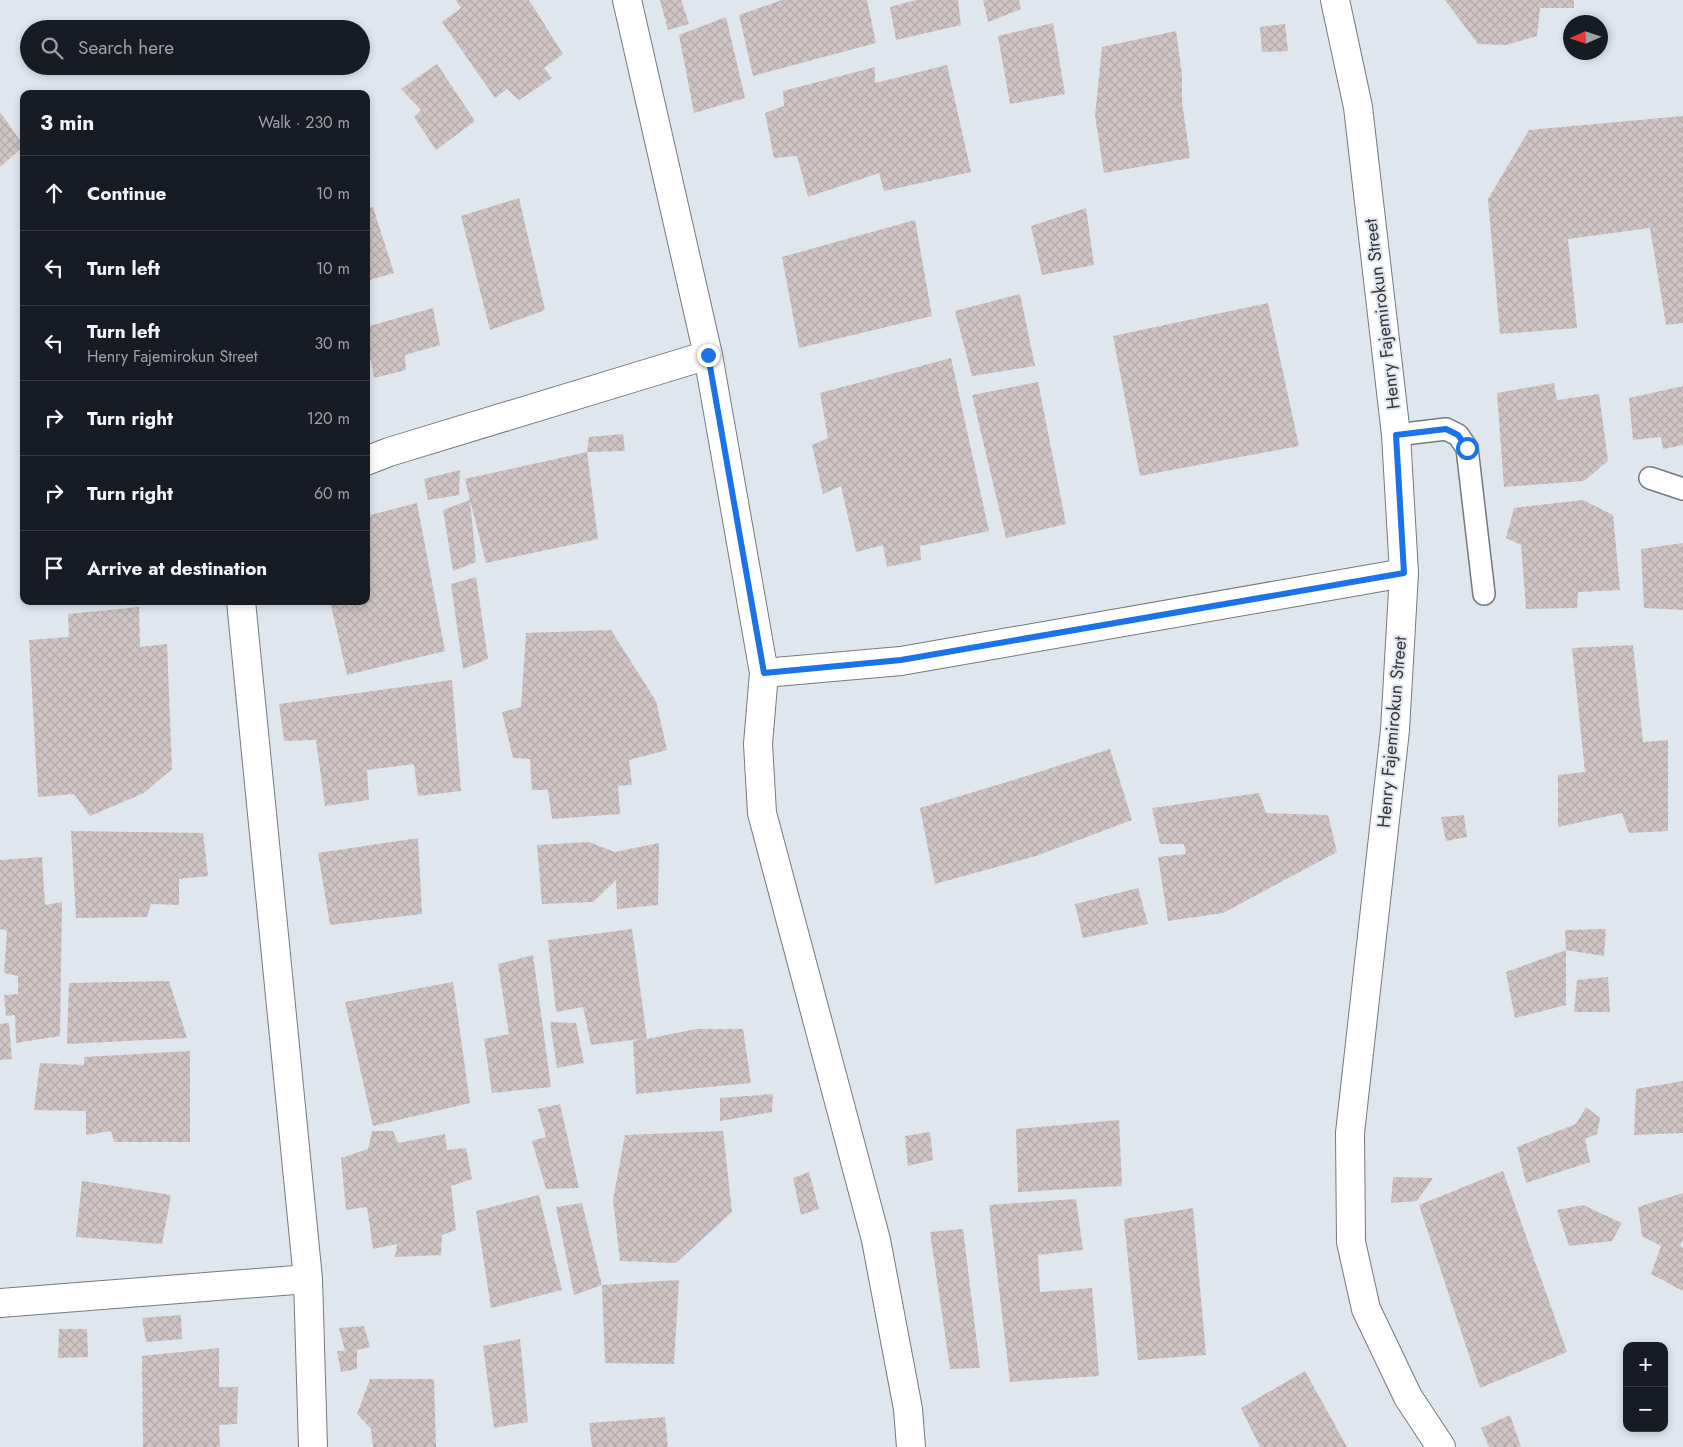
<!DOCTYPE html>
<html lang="en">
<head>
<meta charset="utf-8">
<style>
	:root { --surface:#171b24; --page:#20242c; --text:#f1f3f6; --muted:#9ea1a6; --line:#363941 }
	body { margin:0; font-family:Jost,sans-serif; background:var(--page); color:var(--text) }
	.controls { position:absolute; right:15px; bottom:15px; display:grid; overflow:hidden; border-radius:10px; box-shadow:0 2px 8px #0003 }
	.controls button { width:45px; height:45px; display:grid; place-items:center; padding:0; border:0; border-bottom:1px solid var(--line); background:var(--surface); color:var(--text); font:25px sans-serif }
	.compass { position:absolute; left:1563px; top:15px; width:45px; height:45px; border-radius:50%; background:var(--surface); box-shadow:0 2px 8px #0003; rotate:267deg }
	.stop { position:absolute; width:15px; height:15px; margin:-11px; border:4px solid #1a73e8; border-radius:50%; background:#fff }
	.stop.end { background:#1a73e8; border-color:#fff; box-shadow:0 1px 5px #0008 }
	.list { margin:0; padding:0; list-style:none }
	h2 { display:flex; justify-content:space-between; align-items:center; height:65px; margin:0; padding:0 20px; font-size:21px }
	h2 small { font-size:16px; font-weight:400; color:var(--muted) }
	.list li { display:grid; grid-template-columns:32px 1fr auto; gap:15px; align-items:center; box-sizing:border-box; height:75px; padding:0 20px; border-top:1px solid var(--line) }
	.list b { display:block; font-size:19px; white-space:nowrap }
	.list p { margin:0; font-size:16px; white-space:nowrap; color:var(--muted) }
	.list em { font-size:16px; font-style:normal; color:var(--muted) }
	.icon { flex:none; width:28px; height:28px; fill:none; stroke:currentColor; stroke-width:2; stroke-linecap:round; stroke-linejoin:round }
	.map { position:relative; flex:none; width:1683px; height:1447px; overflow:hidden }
	.search { position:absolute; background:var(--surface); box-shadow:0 2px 8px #0003; left:20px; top:20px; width:350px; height:55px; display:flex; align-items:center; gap:12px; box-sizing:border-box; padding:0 18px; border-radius:28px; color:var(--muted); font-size:19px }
	.panel { position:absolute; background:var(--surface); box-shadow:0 2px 8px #0003; left:20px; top:90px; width:350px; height:515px; border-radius:10px }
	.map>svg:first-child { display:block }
	.building { fill:url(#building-cross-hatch) }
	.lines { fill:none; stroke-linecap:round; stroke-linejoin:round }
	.lane-casing { stroke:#757981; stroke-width:24 }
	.street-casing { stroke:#757981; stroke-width:30 }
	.lane { stroke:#fff; stroke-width:21 }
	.street { stroke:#fff; stroke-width:28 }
	.route { stroke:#1a73e8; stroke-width:6 }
	.labels { text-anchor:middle; stroke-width:4; stroke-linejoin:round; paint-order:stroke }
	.street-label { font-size:18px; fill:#343639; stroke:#e0e6ee }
</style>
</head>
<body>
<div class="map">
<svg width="1683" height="1447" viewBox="0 0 1683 1447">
	<defs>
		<pattern id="building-cross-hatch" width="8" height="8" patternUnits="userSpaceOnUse" patternTransform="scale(1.25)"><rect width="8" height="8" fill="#cfc4c3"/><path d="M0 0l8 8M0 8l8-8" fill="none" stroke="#b2a9a8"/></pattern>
	</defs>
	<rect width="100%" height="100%" fill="#e0e6ee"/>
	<path class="building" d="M456 0H529L563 54 544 68 552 78 519 100 507 89 495 98 442 22 461 8Z
		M660 0H681L689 24 668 30Z
		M782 0H867L876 43 753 76 739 15Z
		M916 0H958L961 25 896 40 890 7Z
		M983 0H1019L1021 9 988 22Z
		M1445 0H1574V8H1540L1537 36 1506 45 1478 44Z
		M726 17 745 98 694 113 679 35Z
		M1053 23 1065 94 1010 104 998 36Z
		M1285 24 1288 51 1262 52 1260 27Z
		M1176 31 1182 75V102L1190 158 1104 173 1095 116 1102 47Z
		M437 64 475 121 436 150 414 117 421 110 401 89Z
		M947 65 971 172 884 191 879 173 808 197 797 156 774 158 765 113 784 106 783 91 875 67V83Z
		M0 112 24 146 0 167Z
		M1683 116V323L1666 325 1650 228 1568 239 1577 328 1500 334 1488 199 1529 130Z
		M519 198 545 310 490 330 461 216Z
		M373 207 394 273 366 281V209Z
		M1086 208 1094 265 1042 275 1031 226Z
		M915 220 932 316 799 348 782 257Z
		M1020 294 1035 366 972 376 955 311Z
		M1268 303 1299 446 1140 476 1113 336Z
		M433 308 440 345 405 355 406 370 374 378 371 360 366 361V327Z
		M951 358 989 531 920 546 921 560 887 567 883 545 856 552 841 486 823 494 812 445 828 438 820 393Z
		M1038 382 1066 524 1006 538 972 395Z
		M1554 383 1557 400 1599 394 1608 461 1584 481 1504 487 1497 393Z
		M1683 386V445L1663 449 1661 437 1633 440 1629 398Z
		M623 434 625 451 587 452 598 539 486 563 470 500 476 562 453 571 443 510 470 500 465 479 587 452 589 437Z
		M460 470 459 495 428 500 424 479Z
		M1583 500 1613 515 1620 590 1578 592 1577 608 1526 609 1521 545 1506 538 1514 508Z
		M417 503 445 651 347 675 330 601H366V516Z
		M1683 543V610L1644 608 1641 549Z
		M476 577 488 659 463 669 451 584Z
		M139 607 140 647 167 644 172 769 144 793 90 816 74 794 38 797 29 640 69 637 68 614Z
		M611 630 656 701 667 750 629 760 632 785 618 786 620 814 552 819 548 790H532L530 759 513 758 502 712 521 707 526 633Z
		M1633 645 1643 742 1668 740V831L1629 833 1622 813 1558 827V775L1585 772 1572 648Z
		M452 680 461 791 418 796 414 764 367 770 369 800 325 806 316 740 284 741 279 704Z
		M1110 749 1132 820 1036 856 935 884 920 808 1017 779Z
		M1259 793 1266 813 1328 815 1337 852 1223 913 1168 921 1158 857 1186 854 1184 844H1160L1152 808Z
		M1464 815 1467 837 1446 841 1441 817Z
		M71 831 203 833 208 876 179 879V905L151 904 147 917 76 918Z
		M418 838 422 914 330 925 318 853Z
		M589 842 615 852 659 843 658 905 617 909 616 880 593 902 542 904 537 845Z
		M42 857 45 905 62 902 60 1036 16 1043 15 1015 6 1016 4 995 18 994V976L4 973 7 931 0 929V860Z
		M1138 888 1148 924 1083 938 1075 904Z
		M632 929 647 1039 696 1029H743L751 1083 636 1094 633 1041 642 1039 591 1045 583 1007 556 1012 548 940Z
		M1606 929 1604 956 1566 950V1005L1515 1018 1506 972 1566 950 1565 930Z
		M533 955 551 1087 492 1093 484 1039 509 1034 498 964Z
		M1608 977 1610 1012H1574L1577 980Z
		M169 981 187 1038 67 1044 69 983Z
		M453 982 470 1103 373 1126 345 1002Z
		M550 1022 576 1023 584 1063 557 1068Z
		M9 1023 12 1059 0 1060V1024Z
		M190 1051V1142H114L111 1131 86 1135V1111L34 1110 40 1063 84 1065V1057Z
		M1683 1081V1133L1634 1135 1636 1089Z
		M773 1094 772 1112 720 1121V1098Z
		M560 1104 579 1188 546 1189 532 1141 546 1137 538 1109Z
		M1586 1107 1600 1118 1597 1134 1585 1139 1590 1162 1526 1183 1517 1147 1576 1124Z
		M1119 1120 1122 1186 1018 1192 1016 1129Z
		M372 1131H393L398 1143 445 1134 447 1150 466 1148 472 1179 451 1186 456 1230 442 1235 441 1255 395 1257 397 1244 373 1249 367 1207 346 1210 341 1158 368 1149Z
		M723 1131 732 1212 676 1263 620 1261 613 1200 625 1135Z
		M930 1132 933 1160 908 1166 905 1136Z
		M1503 1171 1567 1352 1480 1388 1419 1205Z
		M809 1172 819 1209 801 1215 793 1178Z
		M1393 1177 1433 1178 1417 1201 1391 1203Z
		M82 1181 171 1195 162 1244 76 1237Z
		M1683 1193V1240L1680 1245 1683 1248V1291L1651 1274 1661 1246 1642 1236 1638 1207Z
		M539 1195 562 1290 491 1308 476 1211Z
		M1076 1199 1083 1250 1038 1255 1040 1292 1092 1288 1099 1376 1010 1382 989 1205Z
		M582 1203 602 1285 574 1295 556 1207Z
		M1583 1205 1622 1223 1612 1241 1569 1246 1557 1210Z
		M1193 1208 1206 1355 1138 1360 1124 1219Z
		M963 1229 980 1368 950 1369 930 1232Z
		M679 1280 674 1364 605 1363 602 1285Z
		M181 1315 182 1339 146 1342 142 1318Z
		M364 1326 370 1347 357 1350V1369L341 1372 337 1351H345L339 1328Z
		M59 1329H87L88 1357 58 1358Z
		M520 1339 528 1422 494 1428 483 1346Z
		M219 1348V1387H238L237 1424 219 1425 220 1447H143L142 1356Z
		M1305 1371 1347 1447H1260L1241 1408Z
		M370 1379H434L436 1447H373L371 1429 357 1414Z
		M1510 1415 1521 1447H1489L1481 1428Z
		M665 1417 668 1447H592L589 1423Z"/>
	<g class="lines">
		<g class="lane-casing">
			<path id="lane" d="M1396 435 1446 429 1458 435 1467 448 1484 594
				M1650 478 1683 489"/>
		</g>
		<g class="street-casing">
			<path id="street" d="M627 0 708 355 764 673 901 661 1404 573
				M1335 0 1358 107 1396 435 1404 573 1395 730 1350 1133 1351 1242 1366 1309 1408 1397 1441 1447
				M366 461 389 452 708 355
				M241 601 308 1279 313 1447
				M764 673 758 744 762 813 876 1240 908 1409 911 1447
				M0 1303 308 1279"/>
		</g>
		<use href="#lane" class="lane"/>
		<use href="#street" class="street"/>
	</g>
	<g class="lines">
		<path class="route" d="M708 355 764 673 901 660 1404 573 1396 435 1446 429 1458 435 1467 448"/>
	</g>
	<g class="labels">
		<g class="street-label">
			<text transform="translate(1382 314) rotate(-97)" y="6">Henry Fajemirokun Street</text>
			<text transform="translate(1392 732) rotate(-85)" y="6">Henry Fajemirokun Street</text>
		</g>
	</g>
</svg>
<div class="controls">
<button>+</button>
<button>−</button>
</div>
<svg class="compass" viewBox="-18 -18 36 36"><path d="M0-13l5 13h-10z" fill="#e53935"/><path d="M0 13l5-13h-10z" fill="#9ea1a6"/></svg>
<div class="stop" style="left:1467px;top:448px"></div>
<div class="stop end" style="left:708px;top:355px"></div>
<div class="search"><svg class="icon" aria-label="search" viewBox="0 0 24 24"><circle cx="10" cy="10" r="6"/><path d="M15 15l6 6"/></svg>Search here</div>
<section class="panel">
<h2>3 min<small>Walk · 230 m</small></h2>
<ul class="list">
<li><svg class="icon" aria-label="ahead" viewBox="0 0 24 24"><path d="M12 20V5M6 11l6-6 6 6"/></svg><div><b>Continue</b></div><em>10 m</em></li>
<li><svg class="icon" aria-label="left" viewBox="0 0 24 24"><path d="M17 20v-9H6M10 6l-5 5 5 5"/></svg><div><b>Turn left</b></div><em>10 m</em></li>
<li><svg class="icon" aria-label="left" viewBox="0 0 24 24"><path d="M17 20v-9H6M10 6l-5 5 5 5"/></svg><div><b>Turn left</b><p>Henry Fajemirokun Street</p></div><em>30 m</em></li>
<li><svg class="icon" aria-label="right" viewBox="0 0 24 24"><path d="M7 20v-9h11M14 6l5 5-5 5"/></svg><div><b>Turn right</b></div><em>120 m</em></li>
<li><svg class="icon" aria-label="right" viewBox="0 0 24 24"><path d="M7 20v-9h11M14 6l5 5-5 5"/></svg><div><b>Turn right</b></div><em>60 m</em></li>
<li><svg class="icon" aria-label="arrive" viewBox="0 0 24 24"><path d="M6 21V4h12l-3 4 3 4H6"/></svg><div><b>Arrive at destination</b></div></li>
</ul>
</section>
</div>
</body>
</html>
